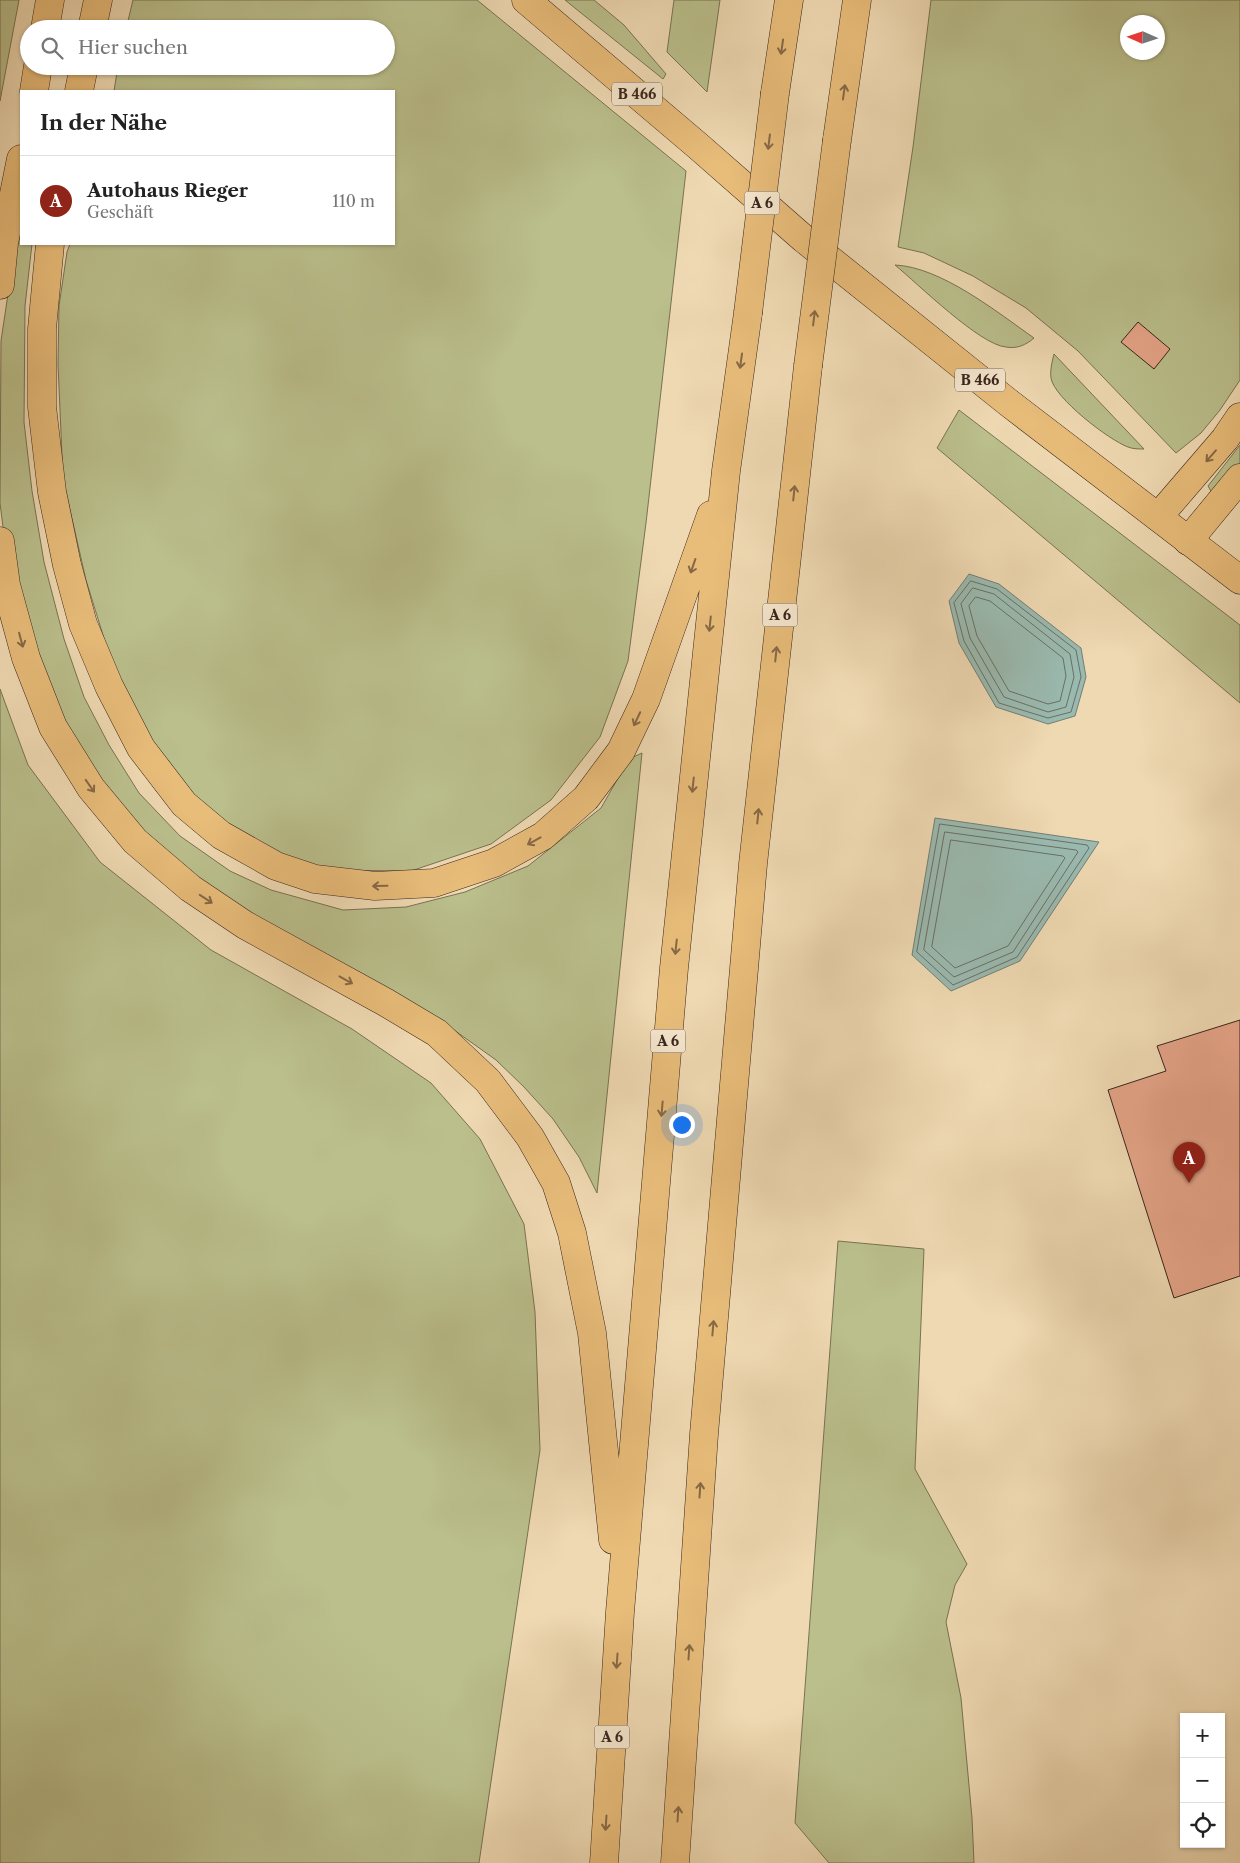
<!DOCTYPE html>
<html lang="de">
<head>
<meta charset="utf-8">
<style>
	:root { --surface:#fff; --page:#f2f2f2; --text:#222; --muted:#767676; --line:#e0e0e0; --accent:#8f2418 }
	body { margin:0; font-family:"Libre Caslon Text",serif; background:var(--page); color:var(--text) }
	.controls { position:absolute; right:15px; bottom:15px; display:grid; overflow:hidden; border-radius:0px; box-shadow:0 1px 4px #0004 }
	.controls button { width:45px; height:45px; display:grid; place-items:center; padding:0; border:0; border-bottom:1px solid var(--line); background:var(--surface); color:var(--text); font:25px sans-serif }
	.compass { position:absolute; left:1120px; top:15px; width:45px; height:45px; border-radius:50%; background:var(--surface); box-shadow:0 1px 4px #0004; rotate:273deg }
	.you { position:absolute; left:681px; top:1124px; width:18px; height:18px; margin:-12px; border:4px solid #fff; border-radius:50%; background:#1a73e8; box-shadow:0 0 0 8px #1a73e833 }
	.badge { display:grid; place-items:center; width:32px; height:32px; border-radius:50%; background:var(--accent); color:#fff; font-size:16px; font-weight:700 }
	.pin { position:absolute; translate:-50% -41px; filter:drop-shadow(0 1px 2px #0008) }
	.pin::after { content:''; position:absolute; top:26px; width:18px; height:15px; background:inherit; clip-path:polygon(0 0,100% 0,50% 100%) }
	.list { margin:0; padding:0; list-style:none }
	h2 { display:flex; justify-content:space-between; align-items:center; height:65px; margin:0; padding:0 20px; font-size:21px }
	h2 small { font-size:16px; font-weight:400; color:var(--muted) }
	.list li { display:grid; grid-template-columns:32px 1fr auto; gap:15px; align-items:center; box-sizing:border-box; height:90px; padding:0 20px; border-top:1px solid var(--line) }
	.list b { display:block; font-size:19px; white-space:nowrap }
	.list p { margin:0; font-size:16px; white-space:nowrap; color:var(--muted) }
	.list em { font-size:16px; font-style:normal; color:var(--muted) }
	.icon { flex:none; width:28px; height:28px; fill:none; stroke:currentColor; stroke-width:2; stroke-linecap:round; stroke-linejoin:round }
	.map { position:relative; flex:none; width:1240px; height:1863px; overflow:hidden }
	.search { position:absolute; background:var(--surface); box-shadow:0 1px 4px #0004; left:20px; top:20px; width:375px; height:55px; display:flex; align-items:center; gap:12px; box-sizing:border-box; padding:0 18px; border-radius:28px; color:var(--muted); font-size:19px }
	.panel { position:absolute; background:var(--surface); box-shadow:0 1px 4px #0004; left:20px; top:90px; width:375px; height:155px; border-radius:0px }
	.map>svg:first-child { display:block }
	.green { fill:#babf8c; stroke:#797254; fill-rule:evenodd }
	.water { fill:#9abab0; stroke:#737e75 }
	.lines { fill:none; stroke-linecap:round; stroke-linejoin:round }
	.shore { stroke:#696f66; stroke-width:1 }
	.building { fill:#e5a488; stroke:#38241d }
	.major-casing { stroke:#38241d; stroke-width:29 }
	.highway-casing { stroke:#38241d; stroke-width:29 }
	.major { stroke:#e8bc79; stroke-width:28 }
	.highway { stroke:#e8bc79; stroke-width:28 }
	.highway-bridge-casing { stroke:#38241d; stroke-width:29; stroke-linecap:butt }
	.highway-bridge { stroke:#e8bc79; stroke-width:28 }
	.oneway { stroke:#876846 }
	.labels { text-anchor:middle; stroke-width:5; stroke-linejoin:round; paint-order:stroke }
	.shield { fill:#f5e6cd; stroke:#715e52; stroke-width:1 }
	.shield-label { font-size:14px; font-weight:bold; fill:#38241d }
</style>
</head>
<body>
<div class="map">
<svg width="1240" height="1863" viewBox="0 0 1240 1863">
	<rect width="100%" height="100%" fill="#efd9b2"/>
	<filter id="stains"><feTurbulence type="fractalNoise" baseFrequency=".004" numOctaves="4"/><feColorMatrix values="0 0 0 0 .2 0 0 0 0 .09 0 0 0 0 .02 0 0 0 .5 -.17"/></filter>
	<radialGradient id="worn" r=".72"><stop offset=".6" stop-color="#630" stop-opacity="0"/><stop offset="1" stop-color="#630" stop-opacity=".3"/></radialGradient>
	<path class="green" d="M0 0H19L0 101Z
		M133 0H477L686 171 646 523 628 661 600 737 551 800 491 844 411 871 324 870 271 851 215 815 173 775 135 718 111 661 86 580 63 479 58 364 59 306 67 252 70 244H394V91H114L118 66H386V29H126Z
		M565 0H594L624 25 666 74 663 79Z
		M674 0H720L707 92 667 52Z
		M931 0H1240V380L1220 410 1201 433 1176 453 1078 351 1026 308 973 276 924 253 898 247 913 147ZM1128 22H1158V52H1128Z
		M21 207V244H32L25 306 24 422 32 491 44 562 64 639 84 697 109 745 139 793 180 836 230 871 271 890 343 910 406 907 465 892 528 866 601 808 629 759 642 753 597 1193 579 1157 553 1119 524 1087 496 1060 454 1030 230 906 111 802 47 698 7 559 0 503 1 341Z
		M895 265C941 267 997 312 1034 338 1026 345 1017 349 1006 347 980 345 918 284 895 265Z
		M1054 354 1144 449C1139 449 1133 449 1128 447 1109 440 1054 398 1051 378 1050 370 1052 362 1054 354Z
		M959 410 1240 625V703L937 448Z
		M1240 445V464L1212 493 1208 486Z
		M0 689 28 765 100 862 211 950 352 1029 431 1083 480 1139 524 1224 535 1312 540 1450 479 1863H0Z
		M838 1241 924 1249 915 1469 967 1564 955 1585 946 1622 961 1698 972 1818 974 1863H829L795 1823Z"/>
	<path class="water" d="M969 574 999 584 1081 648 1086 677 1075 716 1048 724 996 707 959 643 949 601Z
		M935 818 1099 842 1020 961 951 991 912 955Z"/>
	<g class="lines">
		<path class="shore" d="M971 581 997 589 1076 650 1081 677 1071 712 1048 718 999 703 964 641 954 603Z
			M973 588 994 594 1070 654 1074 677 1066 707 1048 712 1004 697 970 638 961 604Z
			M976 597 990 601 1063 658 1066 676 1060 701 1048 704 1009 691 977 636 969 606Z
			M940 824 1087 845 1089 848 1017 957 953 985 917 952Z
			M945 832 1076 850 1078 852 1013 952 954 977 924 950Z
			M951 840 1063 856 1065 858 1008 946 955 968 932 947Z"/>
	</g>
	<path class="building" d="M1138 322 1170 349 1154 369 1121 342Z
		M1240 1020V1276L1174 1298 1108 1090 1166 1071 1157 1046Z"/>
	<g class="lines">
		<g class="major-casing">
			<path id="major" d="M526 0 698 146 804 239 1009 403 1240 580"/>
		</g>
		<g class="highway-casing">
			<path id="highway" d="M45 29 50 0
				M92 29 98 0
				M34 91 38 66
				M79 91 84 66
				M775 93 789 0
				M837 140 857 0
				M50 244 42 329V407L52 492 67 565 83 624 109 686 141 748 184 804 221 835 276 866 315 879 375 886 434 883 494 863 543 836 586 798 621 751 646 699 711 515
				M0 285 4 243 21 159
				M1158 517 1225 439 1240 417
				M0 541 6 585 26 658 53 727 91 788 135 841 190 888 245 925 385 1002 437 1033 488 1081 530 1137 556 1183 572 1233 592 1333 613 1540
				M1188 541 1240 478
				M604 1863 620 1612 674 968 726 471 748 313
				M675 1863 704 1434 753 864 808 366"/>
		</g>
		<use href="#major" class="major"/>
		<use href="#highway" class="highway"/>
		<g class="highway-bridge-casing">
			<path id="highway-bridge" d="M748 313 775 93
				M808 366 837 140"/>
		</g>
		<use href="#highway-bridge" class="highway-bridge"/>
	</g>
	<defs><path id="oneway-shaft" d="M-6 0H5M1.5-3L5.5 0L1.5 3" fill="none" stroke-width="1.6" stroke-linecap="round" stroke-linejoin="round" transform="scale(1.25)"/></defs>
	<g class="oneway">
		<use href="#oneway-shaft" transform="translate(782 47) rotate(98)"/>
		<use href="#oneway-shaft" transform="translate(844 92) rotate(-82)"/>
		<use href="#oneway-shaft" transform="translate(769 142) rotate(97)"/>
		<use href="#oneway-shaft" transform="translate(814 318) rotate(-83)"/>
		<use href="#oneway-shaft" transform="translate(741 361) rotate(98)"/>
		<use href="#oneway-shaft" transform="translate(1211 456) rotate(131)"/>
		<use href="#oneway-shaft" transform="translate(794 493) rotate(-84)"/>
		<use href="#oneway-shaft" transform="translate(693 566) rotate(109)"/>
		<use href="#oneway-shaft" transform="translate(710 624) rotate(96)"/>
		<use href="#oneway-shaft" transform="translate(21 640) rotate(75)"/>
		<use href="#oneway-shaft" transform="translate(776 654) rotate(-84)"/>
		<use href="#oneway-shaft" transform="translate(637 719) rotate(115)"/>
		<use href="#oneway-shaft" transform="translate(693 785) rotate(96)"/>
		<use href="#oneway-shaft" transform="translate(90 786) rotate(55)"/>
		<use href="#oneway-shaft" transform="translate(758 816) rotate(-84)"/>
		<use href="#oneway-shaft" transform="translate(534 841) rotate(151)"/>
		<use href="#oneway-shaft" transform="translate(380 886) rotate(179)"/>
		<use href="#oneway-shaft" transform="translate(206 899) rotate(33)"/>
		<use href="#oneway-shaft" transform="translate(676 947) rotate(96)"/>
		<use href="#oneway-shaft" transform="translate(346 980) rotate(29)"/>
		<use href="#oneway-shaft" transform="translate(662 1109) rotate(95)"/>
		<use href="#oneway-shaft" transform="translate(713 1328) rotate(-85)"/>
		<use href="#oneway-shaft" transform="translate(700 1490) rotate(-86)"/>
		<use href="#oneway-shaft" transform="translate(689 1652) rotate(-86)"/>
		<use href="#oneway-shaft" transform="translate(617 1661) rotate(94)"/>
		<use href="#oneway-shaft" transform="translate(678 1814) rotate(-86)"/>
		<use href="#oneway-shaft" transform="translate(606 1823) rotate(94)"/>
	</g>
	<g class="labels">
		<g class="shield">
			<rect x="612" y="82.5" width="50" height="23" rx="4"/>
			<rect x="744.5" y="191.5" width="35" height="23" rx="4"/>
			<rect x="955" y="368.5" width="50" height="23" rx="4"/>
			<rect x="762.5" y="603.5" width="35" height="23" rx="4"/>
			<rect x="650.5" y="1029.5" width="35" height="23" rx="4"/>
			<rect x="594.5" y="1725.5" width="35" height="23" rx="4"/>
		</g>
		<g class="shield-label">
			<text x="637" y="99">B 466</text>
			<text x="762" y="208">A 6</text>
			<text x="980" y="385">B 466</text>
			<text x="780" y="620">A 6</text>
			<text x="668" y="1046">A 6</text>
			<text x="612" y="1742">A 6</text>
		</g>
	</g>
	<rect width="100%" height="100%" filter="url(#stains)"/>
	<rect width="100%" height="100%" fill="url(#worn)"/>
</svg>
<div class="controls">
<button>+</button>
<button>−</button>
<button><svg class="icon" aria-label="locate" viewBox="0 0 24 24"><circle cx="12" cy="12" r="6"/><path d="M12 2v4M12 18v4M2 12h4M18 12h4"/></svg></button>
</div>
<svg class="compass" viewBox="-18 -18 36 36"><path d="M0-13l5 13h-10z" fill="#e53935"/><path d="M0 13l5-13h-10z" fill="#767676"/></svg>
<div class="you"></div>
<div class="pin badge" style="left:1189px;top:1183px">A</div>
<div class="search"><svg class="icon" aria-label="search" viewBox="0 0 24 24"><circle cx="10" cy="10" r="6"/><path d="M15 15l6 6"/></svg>Hier suchen</div>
<section class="panel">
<h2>In der Nähe<small></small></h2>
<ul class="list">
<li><span class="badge">A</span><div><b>Autohaus Rieger</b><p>Geschäft</p></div><em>110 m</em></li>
</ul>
</section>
</div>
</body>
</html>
